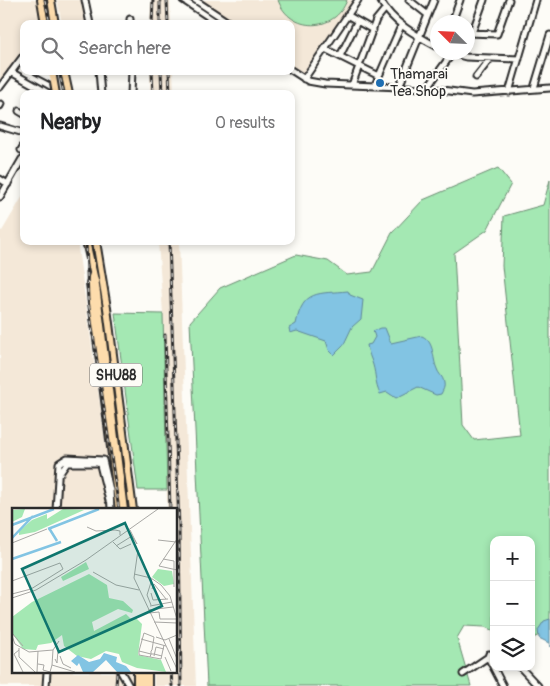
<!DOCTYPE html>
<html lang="en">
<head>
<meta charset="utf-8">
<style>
	:root { --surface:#fff; --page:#f6f6f6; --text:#202124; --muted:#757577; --line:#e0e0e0 }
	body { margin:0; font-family:Pangolin,sans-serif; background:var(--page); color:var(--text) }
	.controls { position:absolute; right:15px; bottom:15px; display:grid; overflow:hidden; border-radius:10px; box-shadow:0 2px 8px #0003 }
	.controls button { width:45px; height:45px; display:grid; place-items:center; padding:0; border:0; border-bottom:1px solid var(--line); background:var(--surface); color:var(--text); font:25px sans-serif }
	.compass { position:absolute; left:430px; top:15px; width:45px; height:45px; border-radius:50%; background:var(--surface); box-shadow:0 2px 8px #0003; rotate:294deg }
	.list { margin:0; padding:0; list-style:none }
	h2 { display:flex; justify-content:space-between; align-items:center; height:65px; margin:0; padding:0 20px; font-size:21px }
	h2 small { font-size:16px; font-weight:400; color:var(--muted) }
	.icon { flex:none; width:28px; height:28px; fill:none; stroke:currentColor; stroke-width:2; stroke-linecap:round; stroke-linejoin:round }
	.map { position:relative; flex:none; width:550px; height:686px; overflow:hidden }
	.search { position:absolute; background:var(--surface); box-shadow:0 2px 8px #0003; left:20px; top:20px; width:275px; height:55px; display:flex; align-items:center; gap:12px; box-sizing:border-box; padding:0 18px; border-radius:10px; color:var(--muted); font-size:19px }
	.panel { position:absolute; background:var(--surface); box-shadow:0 2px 8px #0003; left:20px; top:90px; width:275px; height:155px; border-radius:10px }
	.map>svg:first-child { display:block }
	.built { fill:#f4e8d8 }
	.green { fill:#a4e8b3; stroke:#688a6f }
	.water { fill:#82c4e3; stroke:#5f8799 }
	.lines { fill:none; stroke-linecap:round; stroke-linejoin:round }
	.minor-casing { stroke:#2b2b2b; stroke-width:9 }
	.major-casing { stroke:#2b2b2b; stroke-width:10 }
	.minor { stroke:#fdfcf7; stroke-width:5 }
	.major { stroke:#fddcac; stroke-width:6 }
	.rail-casing { stroke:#2b2b2b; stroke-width:3 }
	.rail { stroke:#fdfcf7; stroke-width:1; stroke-dasharray:4; stroke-linecap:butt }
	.poi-dot { fill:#1f6fb2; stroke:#fdfcf7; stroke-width:2 }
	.labels { text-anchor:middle; stroke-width:4; stroke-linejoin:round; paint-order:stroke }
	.shield { fill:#fdfcf7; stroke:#6a6a68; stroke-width:1 }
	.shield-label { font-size:14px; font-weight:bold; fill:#2b2b2b }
	.poi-label { font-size:15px; fill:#2b2b2b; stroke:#fdfcf7; text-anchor:start }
	.inset-river { fill:none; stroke:#82c4e3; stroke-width:2.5 }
	.inset-road { fill:none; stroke:#a9a8a5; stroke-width:1 }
	.view { fill:#0f766e; fill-opacity:0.15; stroke:#0f766e; stroke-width:2.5 }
	.inset-edge { fill:none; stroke:#2b2b2b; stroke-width:2.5 }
</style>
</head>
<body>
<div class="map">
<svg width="550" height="686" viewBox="0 0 550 686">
	<rect width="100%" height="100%" fill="#fdfcf7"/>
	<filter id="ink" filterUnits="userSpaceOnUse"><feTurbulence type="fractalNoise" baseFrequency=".02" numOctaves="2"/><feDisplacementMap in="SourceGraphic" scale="10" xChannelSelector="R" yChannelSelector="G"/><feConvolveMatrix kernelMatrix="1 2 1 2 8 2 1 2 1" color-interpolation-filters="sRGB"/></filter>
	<g filter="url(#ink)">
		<path class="built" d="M0 0H38L43 24H24V53L0 83Z
			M57 0H83L87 21 62 24Z
			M151 0H170L171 24H150Z
			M201 0H355L305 74 291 65V24H234Z
			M150 71H173L174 94H150Z
			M24 194V241H77L115 510H14V672H135V686H0V230L2 231Z
			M158 241H179L196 686H154V672H176V510H167L163 314Z"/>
		<path class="green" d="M278 0H347C335 33 290 33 278 0Z
			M498 168 511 184 487 230 454 253 463 425 474 440 520 435 502 266 504 216 543 205 550 180V630L531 639V540H494V631L485 627 464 626 457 638 471 686H207L190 322 220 288 296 255 328 261 347 275 372 272 392 233 423 200Z
			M115 313 163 314 167 490H138Z"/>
		<path class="water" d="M348 291 350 295 363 300 361 319 352 327 343 346 334 355 329 350 326 341 297 331 290 333 289 328 296 324C303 289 318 294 348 291Z
			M380 328H385L391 343 422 336C435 342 432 358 437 369 439 375 443 376 444 383 445 387 443 390 441 394L436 395 418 387 396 398 387 392 380 394C375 384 376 375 373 365 371 358 368 353 367 345L371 344 375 337 373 331Z
			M550 619V647L549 643 539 638 538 630 544 621Z"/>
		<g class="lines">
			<g class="minor-casing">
				<path id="minor" d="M85 0 90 24
					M183 0 219 24
					M195 0 231 24
					M380 0C393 23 415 35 438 47
					M409 0 428 15
					M347 15 373 30
					M130 19V24
					M452 22 460 0
					M468 33 497 34 509 0
					M472 33 484 0
					M325 49 379 76
					M447 52 466 57 519 59
					M340 56 357 22
					M291 70 308 81 325 84 427 88 472 94 550 88
					M36 71 53 80
					M99 71 101 94
					M11 72 50 94
					M476 77 491 58
					M304 79 358 0
					M352 85 376 20 385 9
					M375 85 401 26
					M0 87 24 55
					M399 87 434 0
					M427 88 451 55
					M534 88 550 35
					M509 92 536 0
					M131 94 132 71
					M0 106 1 104
					M19 111 24 114
					M0 126 24 133
					M21 150 24 145
					M0 179 8 184
					M0 197 22 159
					M60 473 67 463H98L100 465 109 501
					M56 510 59 463 67 458 103 460 110 490 111 510
					M494 655 489 654 488 657 503 686
					M520 667 538 686
					M121 672 129 686
					M463 674 488 657
					M46 686 47 672"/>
			</g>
			<g class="major-casing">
				<path id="major" d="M41 0 45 24
					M51 0 55 24
					M52 71 56 94
					M64 71 69 94
					M86 241 96 285 124 510
					M96 241 107 308 133 510
					M93 274 90 283 119 510
					M142 672V686
					M137 686V672
					M148 686V672"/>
			</g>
			<use href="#minor" class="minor"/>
			<use href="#major" class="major"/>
			<g class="rail-casing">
				<path id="rail" d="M45 0 50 24
					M167 0 168 24
					M160 2V24
					M152 24 153 0
					M59 71 64 94
					M152 71 153 94
					M161 71 162 94
					M169 71 170 94
					M86 241 88 300 119 510
					M169 241 179 528 181 686
					M165 335 170 510
					M171 672 172 686
					M116 686 117 672"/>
			</g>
			<use href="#rail" class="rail"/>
		</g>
	</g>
	<circle class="poi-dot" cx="380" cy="83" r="5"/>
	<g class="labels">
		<rect class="shield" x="90" y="363.5" width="52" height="23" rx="4"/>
		<g class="shield-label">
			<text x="116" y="380">SHU88</text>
		</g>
		<g class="poi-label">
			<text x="390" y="79">Thamarai<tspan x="390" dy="17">Tea Shop</tspan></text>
		</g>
	</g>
	<g transform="translate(12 508)">
		<rect width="165" height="165" fill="#fdfcf7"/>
		<path d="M13 1 10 9 0 14V2ZM51 1 72 2 23 24 7 27V23L20 12 35 6V11ZM74 54 77 61 51 73 49 69ZM146 61 160 63 162 76 152 78 140 69ZM77 66 95 77 97 90 111 93 121 102 120 105 106 101 80 114 82 123 114 106 119 111 124 110 130 116 126 147 149 152 154 164 125 160 110 154 107 146 94 143 79 151 65 148 52 138 50 127 39 135 26 137 24 142 11 141 0 125V109L20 94Z" fill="#a4e8b3"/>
		<path d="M92 145 105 149 104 154 114 158 119 164H105L94 152 81 164H71L67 155 65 158 59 153 66 147 77 154 88 151Z" fill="#82c4e3"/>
		<path class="inset-river" d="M0 17 42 1M37 20 45 33M36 21 87 1M0 30 21 8M0 51 49 34"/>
		<path class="inset-road" d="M75 19 84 23 103 22 108 23V27M117 23 125 36 118 22M165 31 147 58 165 62M146 32 164 34M101 34 108 41 119 36M0 35 35 21M104 38 120 28M126 42 122 70 165 161M151 51 162 53V79M81 64 104 77 127 82M122 66 139 70 149 77 158 88 165 111M0 73 48 55 51 61 19 81 0 86M140 81 142 76 154 91M139 85 141 92 156 91M0 90 24 82 74 52 146 1M139 97 135 87 140 71M138 98 160 94M136 102 161 99M137 105 147 104 148 111H165M142 114 165 115M0 125 11 138M0 128 3 136 17 144 41 142M144 129 153 132 165 127M129 131 154 138M157 131 165 151M47 133 41 142 40 157 63 164M7 140V149L23 164M7 142 2 146 11 164M127 143V147L149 151 152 137M48 148 51 156 59 160M142 148 144 139 152 141M138 149 139 146V143L140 142 142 129 132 125 127 143 139 146H142L150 148M153 149 159 163M43 151 45 155 46 142M26 156 32 157 31 162 38 164 40 157M25 164 26 143"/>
		<path class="view" d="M113 15 150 98 47 144 10 61Z"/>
		<rect width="165" height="165" class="inset-edge"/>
	</g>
</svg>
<div class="controls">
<button>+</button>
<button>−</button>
<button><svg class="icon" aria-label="layers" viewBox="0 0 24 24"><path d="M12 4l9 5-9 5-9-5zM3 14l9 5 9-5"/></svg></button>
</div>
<svg class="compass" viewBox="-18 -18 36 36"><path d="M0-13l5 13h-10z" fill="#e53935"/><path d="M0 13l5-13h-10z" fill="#757577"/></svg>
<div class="search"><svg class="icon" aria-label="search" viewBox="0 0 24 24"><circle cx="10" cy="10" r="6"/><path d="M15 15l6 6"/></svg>Search here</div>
<section class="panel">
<h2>Nearby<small>0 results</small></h2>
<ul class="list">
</ul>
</section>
</div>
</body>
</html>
